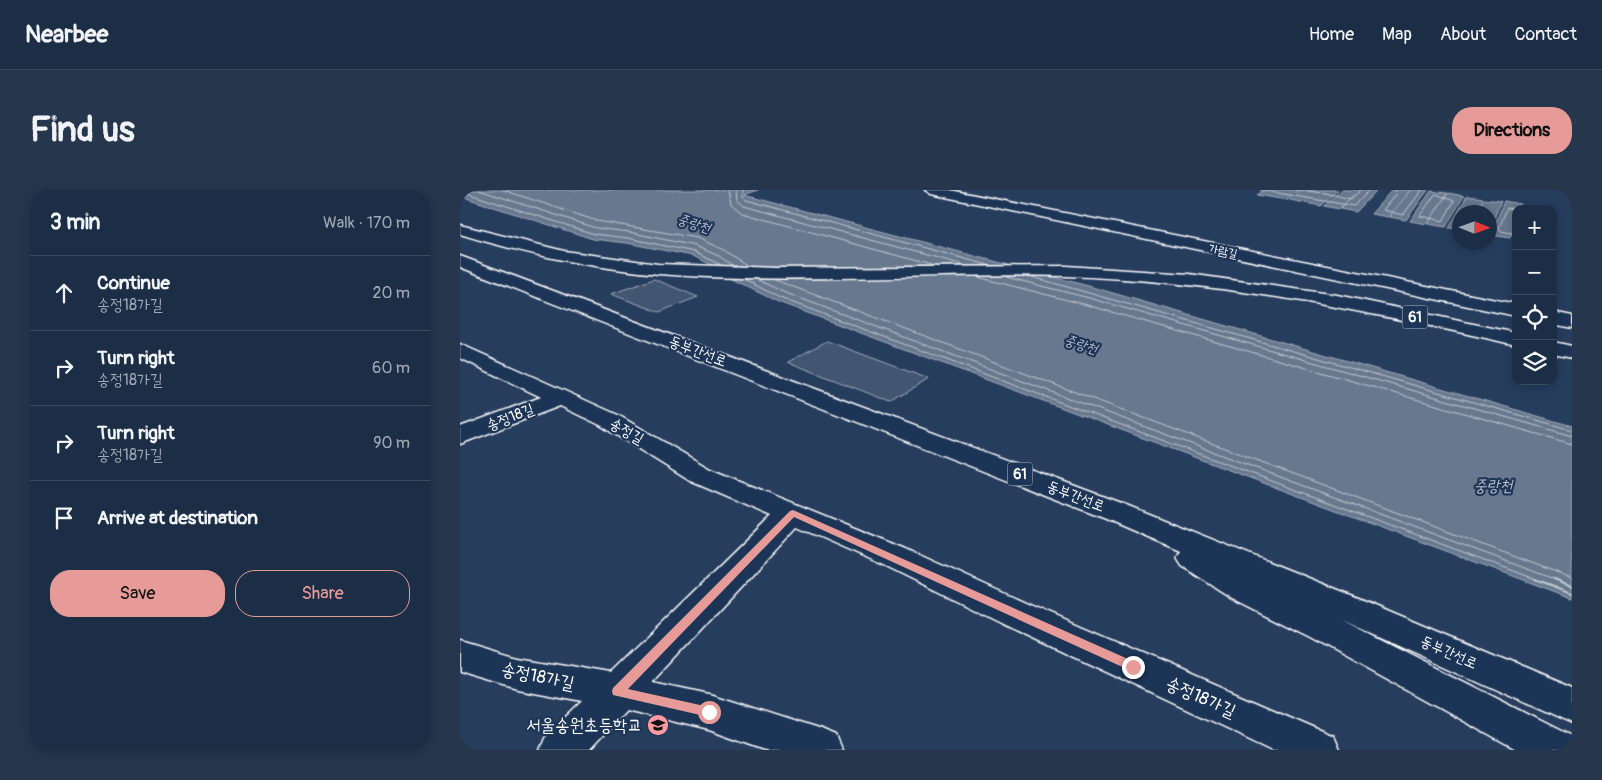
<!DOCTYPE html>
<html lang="en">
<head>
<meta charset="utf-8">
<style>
	:root { --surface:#1c2e46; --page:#25364d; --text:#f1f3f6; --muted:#a0a8b3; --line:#3a4a5f; --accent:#e69b98 }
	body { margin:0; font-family:Pangolin,"Poor Story",sans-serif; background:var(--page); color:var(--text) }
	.controls { position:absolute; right:15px; top:15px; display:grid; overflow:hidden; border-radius:10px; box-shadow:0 2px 12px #0003 }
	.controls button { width:45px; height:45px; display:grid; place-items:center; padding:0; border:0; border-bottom:1px solid var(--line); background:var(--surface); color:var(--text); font:25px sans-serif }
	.compass { position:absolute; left:992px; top:15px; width:45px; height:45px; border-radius:50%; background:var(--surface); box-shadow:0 2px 12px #0003; rotate:91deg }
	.stop { position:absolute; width:15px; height:15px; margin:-11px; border:4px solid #e69b98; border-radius:50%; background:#fff }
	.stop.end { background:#e69b98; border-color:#fff; box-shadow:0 1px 5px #0008 }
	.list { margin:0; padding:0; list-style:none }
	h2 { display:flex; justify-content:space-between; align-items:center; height:65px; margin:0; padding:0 20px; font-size:21px }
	h2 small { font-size:16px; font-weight:400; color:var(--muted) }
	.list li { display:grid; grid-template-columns:32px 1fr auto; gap:15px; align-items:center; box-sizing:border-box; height:75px; padding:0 20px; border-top:1px solid var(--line) }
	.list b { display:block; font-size:19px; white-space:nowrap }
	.list p { margin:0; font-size:16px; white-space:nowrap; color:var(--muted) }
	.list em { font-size:16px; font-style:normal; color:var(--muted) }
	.actions { display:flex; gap:10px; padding:15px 20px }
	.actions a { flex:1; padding:11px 0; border:1px solid var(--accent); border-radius:20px; text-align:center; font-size:18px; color:var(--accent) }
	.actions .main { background:var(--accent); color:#111 }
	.icon { flex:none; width:28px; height:28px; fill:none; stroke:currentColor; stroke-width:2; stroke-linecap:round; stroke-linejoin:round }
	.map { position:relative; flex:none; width:1112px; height:560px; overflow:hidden; border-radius:20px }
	header { display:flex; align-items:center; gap:30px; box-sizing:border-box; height:70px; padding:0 25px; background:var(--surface); border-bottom:1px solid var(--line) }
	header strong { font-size:24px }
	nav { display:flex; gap:28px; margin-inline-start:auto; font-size:18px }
	.intro { display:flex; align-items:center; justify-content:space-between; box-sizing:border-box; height:120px; padding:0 30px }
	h1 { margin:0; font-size:35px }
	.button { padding:12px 22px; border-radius:20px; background:var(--accent); color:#111; font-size:18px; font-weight:700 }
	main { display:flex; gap:30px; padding:0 30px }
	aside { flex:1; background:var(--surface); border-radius:20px; box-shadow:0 2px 12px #0003 }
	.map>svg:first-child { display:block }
	.green { fill:#425672; stroke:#a0aab8 }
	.water { fill:#67788e; stroke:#a4aebb }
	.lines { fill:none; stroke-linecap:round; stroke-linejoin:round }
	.shore-far1 { stroke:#c2c9d2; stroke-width:1 }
	.shore { stroke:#c2c9d2; stroke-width:2 }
	.minor-casing { stroke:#fff; stroke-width:3 }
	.highway-casing { stroke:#fff; stroke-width:3 }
	.minor { fill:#1d3557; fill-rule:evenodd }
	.highway { fill:#1d3557; fill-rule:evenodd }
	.route { fill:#e69b98 }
	.labels { text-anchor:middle; stroke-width:4.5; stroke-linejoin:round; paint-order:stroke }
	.far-street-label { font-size:12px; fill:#fff; stroke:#1d3557 }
	.far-water-label { font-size:14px; font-style:italic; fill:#bbc2cc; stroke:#1d3557 }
	.shield { fill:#1d3557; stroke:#bbc2cd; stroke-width:1 }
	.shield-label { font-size:14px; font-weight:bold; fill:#fff }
	.street-label { font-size:15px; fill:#fff; stroke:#1d3557 }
	.water-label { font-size:16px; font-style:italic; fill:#bbc2cc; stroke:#1d3557 }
	.near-street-label { font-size:18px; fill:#fff; stroke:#1d3557 }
	.near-poi-label { font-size:18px; fill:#fff; stroke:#1d3557; text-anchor:end }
</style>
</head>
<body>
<header>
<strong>Nearbee</strong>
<nav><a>Home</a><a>Map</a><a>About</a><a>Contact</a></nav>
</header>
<div class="intro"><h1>Find us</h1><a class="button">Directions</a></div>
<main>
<aside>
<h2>3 min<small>Walk · 170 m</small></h2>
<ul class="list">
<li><svg class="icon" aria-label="ahead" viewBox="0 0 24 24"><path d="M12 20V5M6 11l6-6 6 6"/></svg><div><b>Continue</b><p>송정18가길</p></div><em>20 m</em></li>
<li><svg class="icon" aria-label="right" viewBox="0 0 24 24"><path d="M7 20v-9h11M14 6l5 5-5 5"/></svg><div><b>Turn right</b><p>송정18가길</p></div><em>60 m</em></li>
<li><svg class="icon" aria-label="right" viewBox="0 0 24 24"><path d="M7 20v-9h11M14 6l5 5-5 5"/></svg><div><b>Turn right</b><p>송정18가길</p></div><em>90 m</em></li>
<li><svg class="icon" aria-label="arrive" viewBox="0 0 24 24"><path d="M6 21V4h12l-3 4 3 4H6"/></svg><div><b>Arrive at destination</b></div></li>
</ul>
<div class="actions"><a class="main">Save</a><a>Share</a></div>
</aside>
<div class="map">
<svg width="1112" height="560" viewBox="0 0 1112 560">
	<rect width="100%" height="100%" fill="#263d5e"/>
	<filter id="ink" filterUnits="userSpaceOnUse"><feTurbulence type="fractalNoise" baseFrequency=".02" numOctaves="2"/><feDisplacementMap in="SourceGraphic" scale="10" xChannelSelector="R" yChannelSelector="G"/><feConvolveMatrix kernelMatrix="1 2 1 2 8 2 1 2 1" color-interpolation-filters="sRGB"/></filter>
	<g filter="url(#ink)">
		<path class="green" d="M194 89 238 107 199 122 151 104Z
			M367 151 469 189 431 212 328 172Z"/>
		<path class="water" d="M0 0H298L284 5 632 97 1112 236V408L318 112 269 88 254 76 233 66 167 53 133 49 0 6Z
			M804 0H839L827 10 797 5Z
			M842 0H878L861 16 830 10Z
			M881 0H917L896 22 880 19 894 4 879 19 864 16Z
			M932 0H950L928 27 911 24Z
			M951 0H968L946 30 929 27Z
			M971 1 987 3 967 34 950 31Z
			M988 3 1004 6 986 37 968 34Z
			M1007 6 1023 8 1016 22H999V39L989 38Z
			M1024 9 1041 11 1030 39V22H1017Z
			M1044 11 1061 14 1060 19H1056V31L1050 48 1031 45Z"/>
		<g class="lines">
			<path class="shore-far1" d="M19 0 136 38 169 42 235 56 259 66 272 75
				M43 0 137 31 237 48 262 59 288 76
				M268 0 271 14 282 23 475 76
				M276 0 277 10 284 16 504 75
				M283 0 282 6 286 10 528 75
				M800 0 894 16 910 0
				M835 0 865 3 891 9 901 0
				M936 0 935 5 923 20 943 25 962 0
				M0 1 134 44 168 48 234 62 261 75
				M976 4 994 11 983 31 960 26Z
				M1056 44 1041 41 1039 38 1047 18 1059 19
				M517 87 627 115 1112 254
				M546 87 629 108 1112 246
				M572 87 1112 240
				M284 89 320 108 1078 390
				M298 90 323 102 1097 390
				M315 90 1112 388"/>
			<path class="shore" d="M1075 389 1112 403
				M1094 389 1112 396"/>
			<g class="minor-casing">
				<path id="minor" d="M465 0H490L1056 114V126L471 4Z
					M1093 122 1112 126V138L1093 134Z
					M0 154 158 225 250 279 446 359 570 415 873 546 879 560H813L546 435 424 375 337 337 193 492 249 504 361 540 376 546 382 560H305L249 540 166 520 129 560H80L86 546 122 511 57 499 0 482V450L57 467 151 483 312 326 230 291 140 235 100 216 0 254V237L81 207 0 168Z"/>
			</g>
			<g class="highway-casing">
				<path id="highway" d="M0 35 104 61 198 74 315 78 606 76 729 84 877 105 1056 143V155C906 121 760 91 606 86 471 82 335 95 199 84 131 78 65 64 0 44Z
					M0 66 666 315 896 407 1112 498V534L882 430 1111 546 1112 560H1056L850 447 772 408 722 376 717 368 721 361 646 329 0 77Z
					M1093 152 1112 156V168L1093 164Z"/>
			</g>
			<use href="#minor" class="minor"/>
			<use href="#highway" class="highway"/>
		</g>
	</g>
	<path class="route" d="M333 320 677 473 679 477 673 481 669 480 334 327 168 499 249 517 253 518 255 522 253 526 249 527 153 505 152 501 153 498 330 321Z"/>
	<defs>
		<g id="school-disc" transform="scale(1.125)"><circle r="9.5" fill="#ff9aa2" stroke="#1d3557"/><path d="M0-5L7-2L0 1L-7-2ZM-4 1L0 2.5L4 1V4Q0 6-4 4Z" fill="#111"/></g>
	</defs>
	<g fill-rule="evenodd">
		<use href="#school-disc" x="198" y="535"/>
	</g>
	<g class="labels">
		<g class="far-street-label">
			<text transform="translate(763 61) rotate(12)" y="4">가람길</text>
		</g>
		<g class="far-water-label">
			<text transform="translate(234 33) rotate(17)" y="5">중랑천</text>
			<text transform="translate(621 154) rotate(17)" y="5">중랑천</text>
		</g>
		<g class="shield">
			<rect x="942.5" y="115.5" width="25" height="23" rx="4"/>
			<rect x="547.5" y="272.5" width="25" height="23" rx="4"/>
		</g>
		<g class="shield-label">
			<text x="955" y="132">61</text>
			<text x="560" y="289">61</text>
		</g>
		<g class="street-label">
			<text transform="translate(238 161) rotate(21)" y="5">동부간선로</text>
			<text transform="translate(50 227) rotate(-21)" y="5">송정18길</text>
			<text transform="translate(167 241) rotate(30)" y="5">송정길</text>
			<text transform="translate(616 306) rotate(21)" y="5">동부간선로</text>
			<text transform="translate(989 462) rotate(24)" y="5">동부간선로</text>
		</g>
		<g class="water-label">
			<text x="1033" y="301">중랑천</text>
		</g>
		<g class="near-street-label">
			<text transform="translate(78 486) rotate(12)" y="6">송정18가길</text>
			<text transform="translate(741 507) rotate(24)" y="6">송정18가길</text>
		</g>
		<g class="near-poi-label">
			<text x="182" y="541">서울송원초등학교</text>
		</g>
	</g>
</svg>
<div class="controls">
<button>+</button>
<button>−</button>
<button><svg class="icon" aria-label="locate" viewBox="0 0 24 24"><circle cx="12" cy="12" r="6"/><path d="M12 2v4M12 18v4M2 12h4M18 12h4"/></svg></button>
<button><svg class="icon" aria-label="layers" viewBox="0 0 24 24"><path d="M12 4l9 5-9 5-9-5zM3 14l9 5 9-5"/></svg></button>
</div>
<svg class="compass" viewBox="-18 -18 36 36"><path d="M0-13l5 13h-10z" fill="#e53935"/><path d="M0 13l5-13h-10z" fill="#a0a8b3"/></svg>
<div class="stop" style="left:249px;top:522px"></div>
<div class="stop end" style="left:673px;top:477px"></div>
</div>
</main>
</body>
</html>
